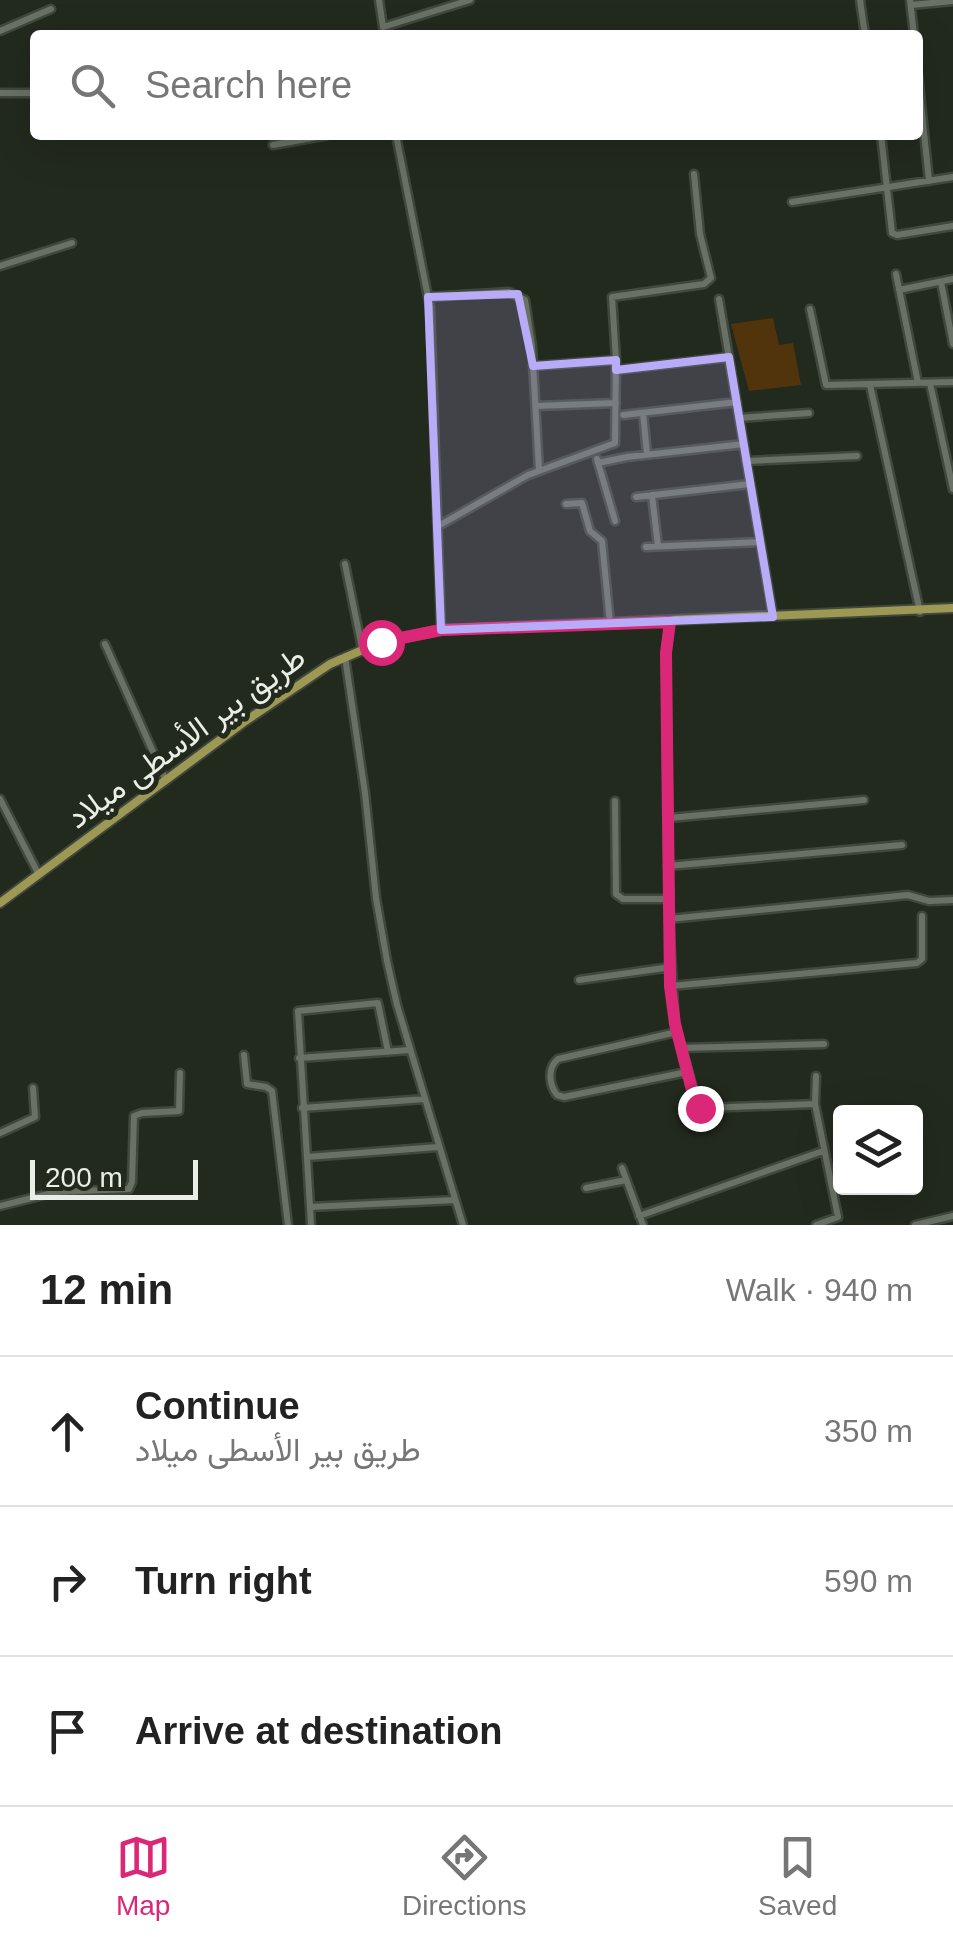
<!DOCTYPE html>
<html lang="en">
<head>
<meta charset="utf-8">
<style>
	:root { --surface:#fff; --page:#f6f6f6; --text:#222; --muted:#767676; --line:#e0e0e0; --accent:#db2777 }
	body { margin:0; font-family:Arial,Vazirmatn,sans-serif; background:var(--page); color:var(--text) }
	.controls { position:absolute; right:30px; bottom:30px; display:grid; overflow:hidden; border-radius:10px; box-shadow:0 10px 40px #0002 }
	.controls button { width:90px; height:90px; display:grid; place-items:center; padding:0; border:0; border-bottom:2px solid var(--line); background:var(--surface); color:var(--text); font:50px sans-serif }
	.scale { position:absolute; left:30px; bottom:25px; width:168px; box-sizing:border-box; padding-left:10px; border:5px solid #e9eee6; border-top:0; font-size:28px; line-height:35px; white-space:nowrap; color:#e9eee6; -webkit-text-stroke:8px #22291d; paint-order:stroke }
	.stop { position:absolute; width:30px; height:30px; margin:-22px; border:8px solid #db2777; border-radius:50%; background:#fff }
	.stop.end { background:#db2777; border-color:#fff; box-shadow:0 2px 10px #0008 }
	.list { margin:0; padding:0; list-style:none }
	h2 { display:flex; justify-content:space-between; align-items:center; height:130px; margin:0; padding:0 40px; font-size:42px }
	h2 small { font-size:32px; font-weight:400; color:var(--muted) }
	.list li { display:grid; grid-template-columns:65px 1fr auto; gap:30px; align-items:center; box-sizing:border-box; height:150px; padding:0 40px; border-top:2px solid var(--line) }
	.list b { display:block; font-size:38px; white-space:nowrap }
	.list p { margin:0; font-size:32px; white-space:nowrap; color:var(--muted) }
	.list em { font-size:32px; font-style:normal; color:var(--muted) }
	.icon { flex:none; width:55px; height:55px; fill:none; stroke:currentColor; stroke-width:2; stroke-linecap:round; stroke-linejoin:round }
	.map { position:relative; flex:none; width:953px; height:1225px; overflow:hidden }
	.search { position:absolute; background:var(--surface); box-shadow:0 10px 40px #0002; left:30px; right:30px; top:30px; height:110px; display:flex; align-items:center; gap:25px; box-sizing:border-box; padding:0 35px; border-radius:10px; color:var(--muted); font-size:38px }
	.sheet { height:580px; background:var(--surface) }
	nav { display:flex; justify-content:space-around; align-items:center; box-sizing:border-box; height:140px; border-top:2px solid var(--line); background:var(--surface); font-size:28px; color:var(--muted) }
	nav a { display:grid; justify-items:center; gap:5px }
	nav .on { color:var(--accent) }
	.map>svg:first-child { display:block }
	.green { fill:#52340c }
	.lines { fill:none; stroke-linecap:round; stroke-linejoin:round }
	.minor-casing { stroke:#40473d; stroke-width:11 }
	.major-casing { stroke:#40473d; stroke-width:12 }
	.minor { stroke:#697164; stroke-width:6 }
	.major { stroke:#9d9854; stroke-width:8 }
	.route { stroke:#db2777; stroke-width:12 }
	.marked { fill:#b8abf7; fill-opacity:0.2; stroke:#b8abf7; stroke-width:8; stroke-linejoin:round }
	.labels { text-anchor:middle; stroke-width:10; stroke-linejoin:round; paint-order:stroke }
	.street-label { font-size:32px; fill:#e9eee6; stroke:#22291d }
</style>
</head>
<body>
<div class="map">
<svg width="953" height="1225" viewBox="0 0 953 1225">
	<rect width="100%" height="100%" fill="#22291d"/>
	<path class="green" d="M773 318 779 345 793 343 801 385 749 391 731 324Z"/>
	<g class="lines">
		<g class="minor-casing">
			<path id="minor" d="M379 0 383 27 470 0
				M860 0 865 35
				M910 0 914 35
				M911 5 953 1
				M0 31 51 9
				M918 74 929 181
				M0 93H35
				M396 135 430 307 441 630
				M881 135 892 233 897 235 953 226
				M273 145 328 135
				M792 202 953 177
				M0 266 72 243
				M896 274 918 383
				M941 282 953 344
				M899 290 953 279
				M428 297 509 292 525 300 532 346 539 470
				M719 299 773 616
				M810 309 826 385 953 382
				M533 366 616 360
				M616 370 729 357
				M930 383 953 489
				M870 385 920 612
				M536 406 616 403
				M643 413 647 454
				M623 415 737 402
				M739 418 809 413
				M597 459 615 521
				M747 461 857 456
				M598 463 627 457 744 444
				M652 495 658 546
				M636 497 750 484
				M566 504 582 503 590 531 602 541 610 623
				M440 525 528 475 615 443 616 360 612 297 704 284 711 278 700 234 694 174
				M646 547 760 542
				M345 564 362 648
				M670 622 666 653 669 919 908 895 929 901 953 900
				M105 644 166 781
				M345 657 365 793 376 898 387 961 397 1005 463 1225
				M0 799 39 875
				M615 801 616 894 623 899H668
				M669 818 864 800
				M668 866 902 845
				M669 919 675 1024 698 1106 704 1108 815 1104 816 1076
				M579 980 671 967
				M671 986 917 963 922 959V916
				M677 1032 558 1059C547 1068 549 1085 557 1095L564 1097 687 1072
				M681 1048 824 1044
				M244 1055 247 1084 266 1087 272 1091 288 1225
				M299 1058 410 1050
				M815 1104 838 1217 816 1225
				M302 1108 425 1099
				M0 1133 35 1117 33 1088
				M307 1157 438 1147
				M622 1168 643 1225
				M586 1188 626 1180
				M0 1206 56 1192 129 1189 132 1182 134 1116 142 1113 179 1111 180 1073
				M310 1207 298 1011 378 1003 388 1052
				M639 1216 823 1151
				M311 1225 310 1207 455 1200
				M915 1225 953 1216"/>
		</g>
		<g class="major-casing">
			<path id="major" d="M0 903 244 722 330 664 381 642 441 630 953 608"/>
		</g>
		<use href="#minor" class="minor"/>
		<use href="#major" class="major"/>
	</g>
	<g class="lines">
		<path class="route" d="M381 642 441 630 670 622 666 653 670 986 675 1024 695 1102 700 1108"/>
	</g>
	<path class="marked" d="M518 294 533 366 616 360V370L729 357 773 617 441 630 428 297Z"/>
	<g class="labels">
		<g class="street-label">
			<text transform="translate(186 737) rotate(-36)" y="11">طريق بير الأسطى ميلاد</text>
		</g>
	</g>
</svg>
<div class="controls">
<button><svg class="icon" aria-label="layers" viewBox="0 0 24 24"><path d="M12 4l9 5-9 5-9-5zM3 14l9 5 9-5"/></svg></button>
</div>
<div class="scale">200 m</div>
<div class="stop" style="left:381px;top:642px"></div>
<div class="stop end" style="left:700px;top:1108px"></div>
<div class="search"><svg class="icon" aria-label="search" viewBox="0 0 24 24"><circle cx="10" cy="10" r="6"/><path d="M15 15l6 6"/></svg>Search here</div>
</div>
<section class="sheet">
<h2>12 min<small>Walk · 940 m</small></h2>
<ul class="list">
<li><svg class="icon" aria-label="ahead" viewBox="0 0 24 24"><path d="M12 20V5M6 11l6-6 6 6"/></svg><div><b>Continue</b><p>طريق بير الأسطى ميلاد</p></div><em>350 m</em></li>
<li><svg class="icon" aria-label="right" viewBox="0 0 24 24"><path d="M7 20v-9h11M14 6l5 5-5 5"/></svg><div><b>Turn right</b></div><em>590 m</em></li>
<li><svg class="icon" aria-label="arrive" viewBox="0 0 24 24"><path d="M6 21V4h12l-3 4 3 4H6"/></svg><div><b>Arrive at destination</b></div></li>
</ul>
</section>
<nav>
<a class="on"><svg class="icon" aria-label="map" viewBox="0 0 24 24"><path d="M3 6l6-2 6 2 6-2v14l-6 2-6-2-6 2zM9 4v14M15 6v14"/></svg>Map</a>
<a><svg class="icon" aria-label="directions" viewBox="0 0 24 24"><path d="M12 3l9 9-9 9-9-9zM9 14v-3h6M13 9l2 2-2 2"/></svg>Directions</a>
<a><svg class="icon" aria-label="saved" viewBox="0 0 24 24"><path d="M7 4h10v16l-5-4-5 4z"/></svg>Saved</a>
</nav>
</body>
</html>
